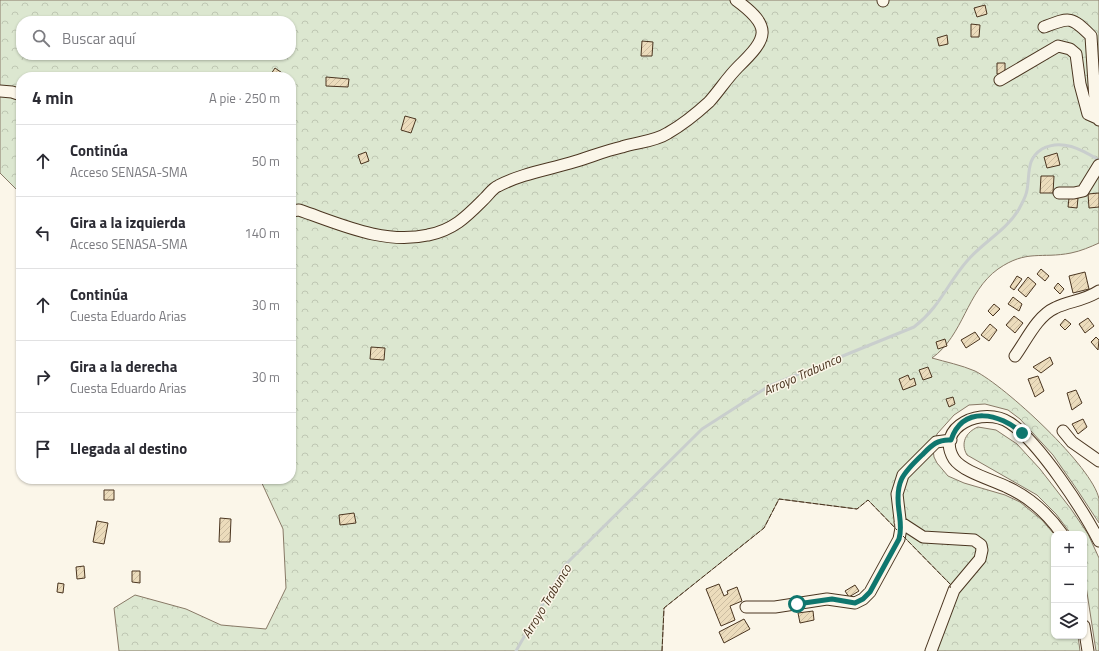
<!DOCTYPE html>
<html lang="es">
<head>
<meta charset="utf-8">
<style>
	:root { --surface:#fff; --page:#f7f7f7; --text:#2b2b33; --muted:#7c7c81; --line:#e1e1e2 }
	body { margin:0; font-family:"Titillium Web",sans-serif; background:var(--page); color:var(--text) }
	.controls { position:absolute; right:12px; bottom:12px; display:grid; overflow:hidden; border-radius:8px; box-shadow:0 1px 3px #0004 }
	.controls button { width:36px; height:36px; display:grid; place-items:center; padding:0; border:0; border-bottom:1px solid var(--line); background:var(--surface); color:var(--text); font:20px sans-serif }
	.stop { position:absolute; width:12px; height:12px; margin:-9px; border:3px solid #0f766e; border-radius:50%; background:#fff }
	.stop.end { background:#0f766e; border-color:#fff; box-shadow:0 1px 4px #0008 }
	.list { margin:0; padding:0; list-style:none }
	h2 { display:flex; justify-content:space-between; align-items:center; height:52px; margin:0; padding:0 16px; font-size:17px }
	h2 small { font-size:13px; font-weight:400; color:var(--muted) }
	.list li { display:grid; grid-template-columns:26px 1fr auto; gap:12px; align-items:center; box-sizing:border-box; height:72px; padding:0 16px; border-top:1px solid var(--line) }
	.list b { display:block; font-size:15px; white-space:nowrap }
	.list p { margin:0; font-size:13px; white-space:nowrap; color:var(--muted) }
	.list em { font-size:13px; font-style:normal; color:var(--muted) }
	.icon { flex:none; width:22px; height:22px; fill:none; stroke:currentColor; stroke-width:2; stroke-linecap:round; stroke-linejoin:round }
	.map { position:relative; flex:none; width:1099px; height:651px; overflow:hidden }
	.search { position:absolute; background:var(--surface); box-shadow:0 1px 3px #0004; left:16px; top:16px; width:280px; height:44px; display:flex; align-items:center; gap:10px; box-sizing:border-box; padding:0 14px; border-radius:16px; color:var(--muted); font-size:15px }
	.panel { position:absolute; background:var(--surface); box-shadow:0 1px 3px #0004; left:16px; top:72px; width:280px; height:412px; border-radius:16px }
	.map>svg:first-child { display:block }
	.forest { fill:url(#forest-crowns); stroke:#887966; fill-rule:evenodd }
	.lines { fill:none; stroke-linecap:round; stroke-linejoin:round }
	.stream { stroke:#c9cecd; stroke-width:3 }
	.building { fill:url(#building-hatch); stroke:#4a3520 }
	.minor-casing { stroke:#4a3520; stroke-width:13 }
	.minor { stroke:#fbf6e9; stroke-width:11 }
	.fence { stroke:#4a3520; stroke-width:1; stroke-dasharray:5 2; stroke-linecap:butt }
	.route { stroke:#0f766e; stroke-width:5 }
	.labels { text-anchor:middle; stroke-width:3; stroke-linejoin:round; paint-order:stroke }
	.water-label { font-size:13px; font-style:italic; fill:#4a3520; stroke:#fbf6e9 }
</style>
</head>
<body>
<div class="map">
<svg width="1099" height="651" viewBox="0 0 1099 651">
	<defs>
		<pattern id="forest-crowns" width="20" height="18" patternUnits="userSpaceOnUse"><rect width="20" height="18" fill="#dce7d0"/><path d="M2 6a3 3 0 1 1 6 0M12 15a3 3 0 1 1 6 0" fill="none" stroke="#bec7b2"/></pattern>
		<pattern id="building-hatch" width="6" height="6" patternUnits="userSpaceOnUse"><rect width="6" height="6" fill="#ecdcbc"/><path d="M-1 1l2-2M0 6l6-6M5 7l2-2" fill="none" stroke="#ccbda1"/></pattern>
	</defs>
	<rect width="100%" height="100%" fill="#fbf6e9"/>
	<path class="forest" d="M0 0H1099V243C1090 247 1081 251 1071 253 1041 259 1027 249 998 269 966 292 964 335 932 358 946 362 961 365 975 371 1005 386 1093 467 1099 499 1099 506 1099 516 1099 523L1078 491 1053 455 1020 419 1008 410 985 404 969 405 954 415 937 434 933 449 934 457 937 463 948 476 964 483 1005 495 1020 502 1042 520 1054 534V636H1078L1080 651H925L935 631 951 585 868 500 857 509 779 499 764 528 664 608 662 651H119L114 608 135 595 186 609 221 625 266 629 286 588 283 529 260 479H291V77H21V194L0 173ZM21 21H291V55H21Z
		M978 427 996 430 1017 444 1040 469 1071 509 1088 534 1099 558V651H1096L1084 573V534H1071L1056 514 1037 495 967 455C960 443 966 432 978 427Z"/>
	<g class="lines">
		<path class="stream" d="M516 651 565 565 702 429 769 386 914 327C940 307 947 284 967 261 983 242 1006 231 1019 209 1022 203 1026 197 1027 190 1030 174 1026 159 1042 149 1062 138 1082 150 1099 160"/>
	</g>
	<path class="building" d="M985 5 987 14 977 17 974 8Z
		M971 24 980 25 979 37H971Z
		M947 35 948 44 939 46 937 38Z
		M642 41 653 42 652 56H641Z
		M997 63H1005V74H997Z
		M275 68 288 77H269Z
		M326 77 349 79 348 87 326 86Z
		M405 116 416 119 411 133 401 130Z
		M366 152 369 161 361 164 358 155Z
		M1057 153 1060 165 1047 168 1044 157Z
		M1041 176H1054L1053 193H1040Z
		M1099 193V207L1089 208 1088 194Z
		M1069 198H1078L1077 208 1068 207Z
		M1041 269 1049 276 1045 281 1037 274Z
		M1085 272 1089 289 1073 293 1069 276Z
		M1017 276 1022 279 1014 290 1010 287Z
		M1028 277 1036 284 1026 297 1018 290Z
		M1058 283 1064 289 1060 294 1054 288Z
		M1013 297 1022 304 1019 311 1008 304Z
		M994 304 1000 309 993 316 988 311Z
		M1014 316 1023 323 1015 333 1006 325Z
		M1088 318 1094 326 1085 333 1079 324Z
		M1065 319 1071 324 1065 330 1060 325Z
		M990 324 997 330 989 341 981 335Z
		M975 332 980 339 966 348 961 340Z
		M1096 337 1099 340 1098 350 1091 342Z
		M945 339 947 346 938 349 936 342Z
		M371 347 385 348 384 360 370 359Z
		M1050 357 1053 364 1041 373 1033 367Z
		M928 367 932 377 923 380 919 370Z
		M908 375 910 380 914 378 916 385 903 390 899 379Z
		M1038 376 1044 391 1035 397 1028 379Z
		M1076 390 1082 403 1072 410 1067 393Z
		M953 397 955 404 949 407 946 399Z
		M1083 419 1087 427 1078 434 1072 424Z
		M104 490H114V500H104Z
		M354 513 356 523 340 525 339 515Z
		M220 518 231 519 230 542H219Z
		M97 521 108 523 104 544 93 542Z
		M84 566 85 578 77 579 76 567Z
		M132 571H140V583L132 582Z
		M58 583 64 584 63 593 57 592Z
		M719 584 724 596 728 594 727 591 737 587 742 601 730 606 735 620 721 626 706 589Z
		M855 585 859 591 849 597 845 591Z
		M813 611 814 620 800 623 798 613Z
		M744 619 750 629 724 643 719 632Z"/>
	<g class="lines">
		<g class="minor-casing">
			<path id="minor" d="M883 1V0
				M1044 27C1070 17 1071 16 1091 36L1095 100 1099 120
				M1000 80 1058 46 1070 49 1076 54 1080 84 1088 114 1097 118
				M0 91 12 92 21 95
				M1059 193H1074L1083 191 1099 165
				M291 211 299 210C340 224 384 245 428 235 454 230 467 216 485 198 489 194 493 188 498 186 521 174 546 170 570 163 588 158 604 151 622 147 637 142 654 142 668 133 682 125 697 113 709 102 719 91 727 78 738 67 768 38 773 27 736 0
				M1015 356C1026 341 1037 316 1055 308 1069 301 1084 301 1099 291
				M1063 431 1072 442 1099 461
				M900 522 923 537 974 540 981 545 982 550 980 559 954 590 931 651
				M1062 534C1048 514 1029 497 1007 487 993 480 963 472 954 459 934 427 983 405 1010 423 1039 442 1083 510 1099 541
				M746 607H775L827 599 855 603 863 599 870 592 899 539 901 528 897 494 903 475 936 442 951 440
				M1084 626 1088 651"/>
		</g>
		<use href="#minor" class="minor"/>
		<path class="fence" d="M903 536 951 585 950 588
			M662 651 664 608 764 528 779 499 857 509 868 500 897 530"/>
	</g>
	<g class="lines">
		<path class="route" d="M797 604 832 599 855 603 863 599 870 592 899 539C902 529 900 520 899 511 895 482 902 474 922 455 931 446 937 439 951 440 963 405 1000 413 1022 433"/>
	</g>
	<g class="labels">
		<g class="water-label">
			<text transform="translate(802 374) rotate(-24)" y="5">Arroyo Trabunco</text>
			<text transform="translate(546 601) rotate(-59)" y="5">Arroyo Trabunco</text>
		</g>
	</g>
</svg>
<div class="controls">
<button>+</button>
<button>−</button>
<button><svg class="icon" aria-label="layers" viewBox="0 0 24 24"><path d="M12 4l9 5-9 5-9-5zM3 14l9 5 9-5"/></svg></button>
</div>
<div class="stop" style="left:797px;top:604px"></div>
<div class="stop end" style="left:1022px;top:433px"></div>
<div class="search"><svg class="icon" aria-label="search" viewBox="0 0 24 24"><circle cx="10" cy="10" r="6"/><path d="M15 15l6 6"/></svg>Buscar aquí</div>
<section class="panel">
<h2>4 min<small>A pie · 250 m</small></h2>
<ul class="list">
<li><svg class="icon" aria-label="ahead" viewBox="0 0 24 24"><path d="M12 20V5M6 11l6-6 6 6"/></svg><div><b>Continúa</b><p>Acceso SENASA-SMA</p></div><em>50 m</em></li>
<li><svg class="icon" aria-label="left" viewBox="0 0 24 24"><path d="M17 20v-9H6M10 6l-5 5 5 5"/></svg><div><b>Gira a la izquierda</b><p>Acceso SENASA-SMA</p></div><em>140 m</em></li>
<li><svg class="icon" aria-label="ahead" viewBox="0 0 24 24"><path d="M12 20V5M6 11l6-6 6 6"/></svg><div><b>Continúa</b><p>Cuesta Eduardo Arias</p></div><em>30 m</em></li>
<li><svg class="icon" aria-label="right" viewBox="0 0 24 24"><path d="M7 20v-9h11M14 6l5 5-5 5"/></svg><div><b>Gira a la derecha</b><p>Cuesta Eduardo Arias</p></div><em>30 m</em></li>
<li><svg class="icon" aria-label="arrive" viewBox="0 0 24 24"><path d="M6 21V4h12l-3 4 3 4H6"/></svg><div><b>Llegada al destino</b></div></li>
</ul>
</section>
</div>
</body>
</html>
